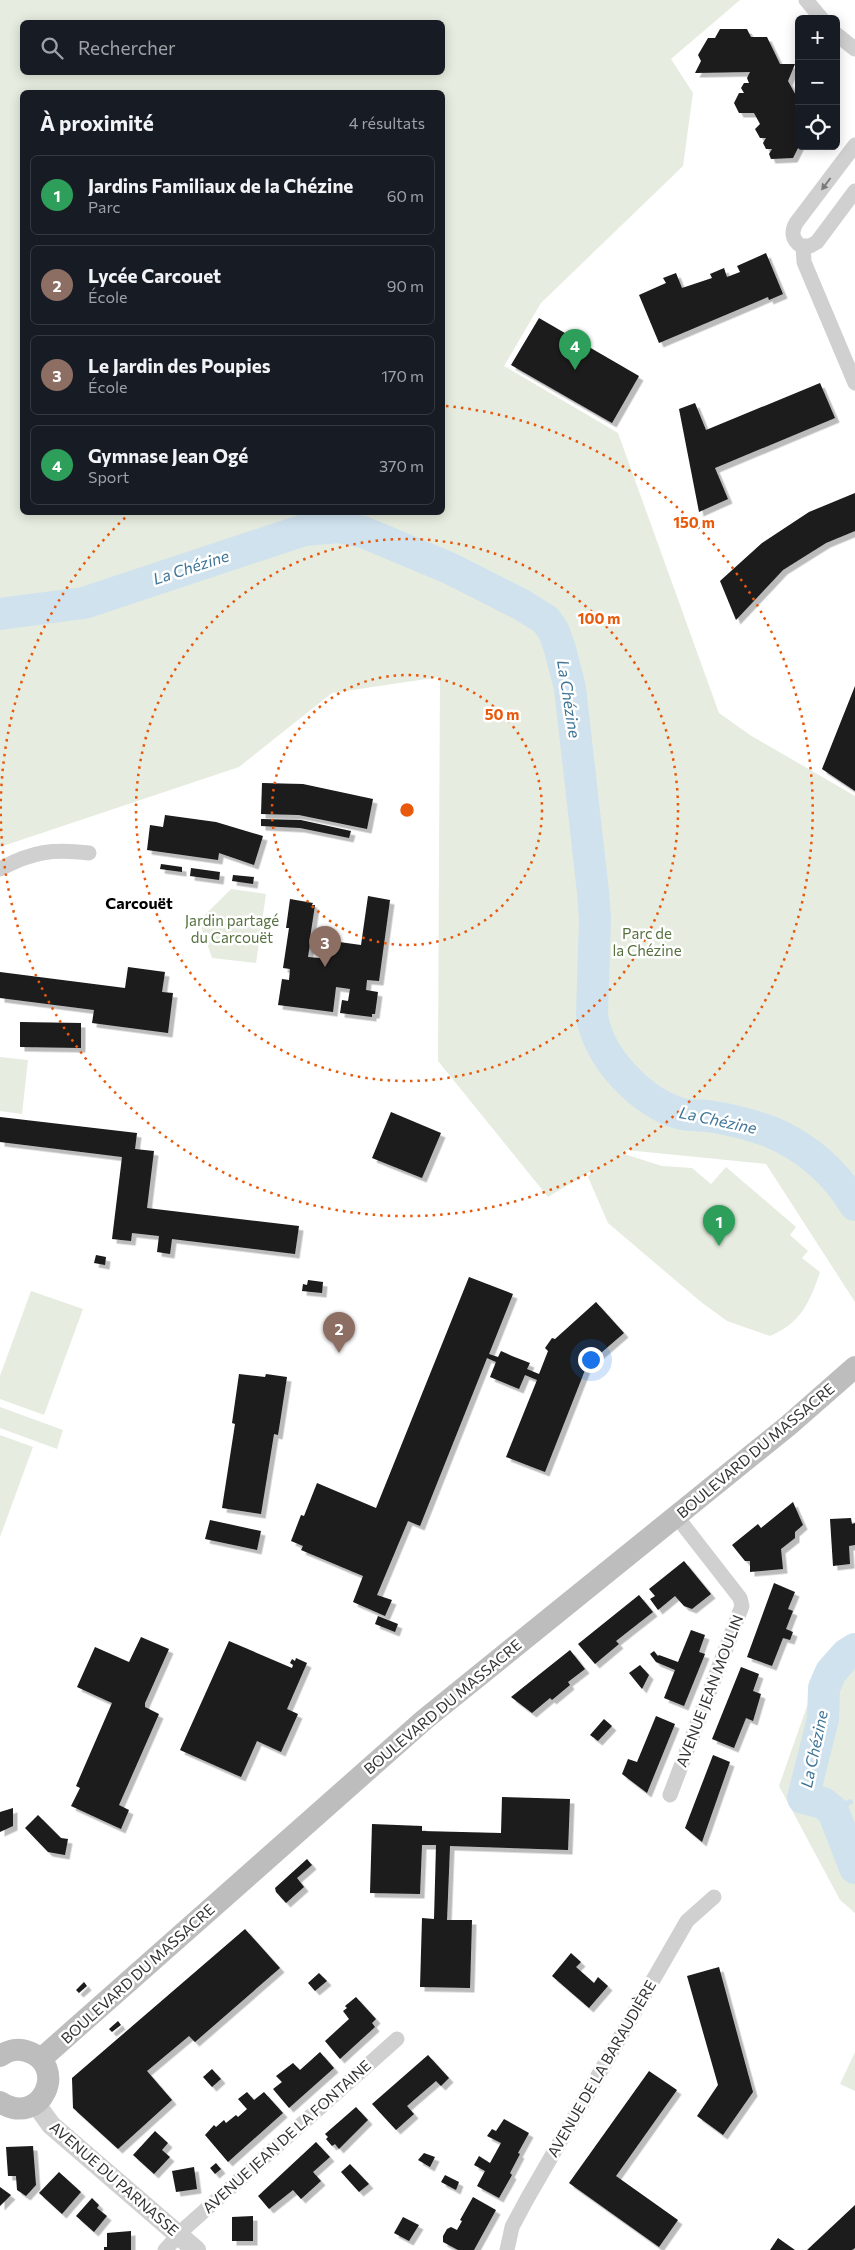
<!DOCTYPE html>
<html lang="fr">
<head>
<meta charset="utf-8">
<style>
	:root { --surface:#171b24; --page:#242831; --text:#f1f3f6; --muted:#9ea1a6; --line:#363941; --accent:#e63946 }
	body { margin:0; font-family:Commissioner,sans-serif; background:var(--page); color:var(--text) }
	.controls { position:absolute; right:15px; top:15px; display:grid; overflow:hidden; border-radius:8px; box-shadow:0 2px 12px #0003 }
	.controls button { width:45px; height:45px; display:grid; place-items:center; padding:0; border:0; border-bottom:1px solid var(--line); background:var(--surface); color:var(--text); font:25px sans-serif }
	.you { position:absolute; left:590px; top:1359px; width:18px; height:18px; margin:-12px; border:4px solid #fff; border-radius:50%; background:#1a73e8; box-shadow:0 0 0 8px #1a73e833 }
	.badge { display:grid; place-items:center; width:32px; height:32px; border-radius:50%; background:var(--accent); color:#fff; font-size:16px; font-weight:700 }
	.pin { position:absolute; translate:-50% -41px; filter:drop-shadow(0 1px 2px #0008) }
	.pin::after { content:''; position:absolute; top:26px; width:18px; height:15px; background:inherit; clip-path:polygon(0 0,100% 0,50% 100%) }
	.list { margin:0; padding:0; list-style:none }
	h2 { display:flex; justify-content:space-between; align-items:center; height:65px; margin:0; padding:0 20px; font-size:21px }
	h2 small { font-size:16px; font-weight:400; color:var(--muted) }
	.list li { display:grid; grid-template-columns:32px 1fr auto; gap:15px; align-items:center; box-sizing:border-box; height:80px; margin:0 10px 10px; padding:0 10px; border:1px solid var(--line); border-radius:8px }
	.list b { display:block; font-size:19px; white-space:nowrap }
	.list p { margin:0; font-size:16px; white-space:nowrap; color:var(--muted) }
	.list em { font-size:16px; font-style:normal; color:var(--muted) }
	.icon { flex:none; width:28px; height:28px; fill:none; stroke:currentColor; stroke-width:2; stroke-linecap:round; stroke-linejoin:round }
	.map { position:relative; flex:none; width:855px; height:2250px; overflow:hidden }
	.search { position:absolute; background:var(--surface); box-shadow:0 2px 12px #0003; left:20px; top:20px; width:425px; height:55px; display:flex; align-items:center; gap:12px; box-sizing:border-box; padding:0 18px; border-radius:8px; color:var(--muted); font-size:19px }
	.panel { position:absolute; background:var(--surface); box-shadow:0 2px 12px #0003; left:20px; top:90px; width:425px; height:425px; border-radius:8px }
	.map>svg:first-child { display:block }
	.green { fill:#e6ecdf; fill-rule:evenodd }
	.lines { fill:none; stroke-linecap:round; stroke-linejoin:round }
	.stream { stroke:#cfe2ee; stroke-width:5.5 }
	.river { stroke:#cfe2ee; stroke-width:32 }
	.building { fill:#1a1a1a; fill-rule:evenodd; filter:url(#shadow) }
	.minor { stroke:#d0d0d0; stroke-width:15 }
	.tertiary { stroke:#d0d0d0; stroke-width:20 }
	.secondary { stroke:#bdbdbd; stroke-width:22 }
	.oneway { fill:#7a7a7a }
	.ring { fill:none; stroke:#e8590c; stroke-width:2.5; stroke-dasharray:2.5 5 }
	.labels { text-anchor:middle; stroke-width:5; stroke-linejoin:round; paint-order:stroke }
	.park-label { font-size:15px; fill:#56703f; stroke:#fff }
	.street-label { font-size:15px; fill:#333; stroke:#fff }
	.water-label { font-size:16px; font-style:italic; fill:#3f7597; stroke:#fff }
	.neighbourhood-label { font-size:16px; font-weight:bold; fill:#000; stroke:#fff }
	.centre { fill:#e8590c; stroke:#fff; stroke-width:2.5 }
	.ring-label { font-size:15px; text-anchor:middle; font-weight:bold; fill:#e8590c; stroke:#fff; stroke-width:5; stroke-linejoin:round; paint-order:stroke }
</style>
</head>
<body>
<div class="map">
<svg width="855" height="2250" viewBox="0 0 855 2250">
	<defs>
		<filter id="shadow"><feDropShadow dx="4.5" dy="4.5" stdDeviation="0" flood-color="#0004"/></filter>
	</defs>
	<rect width="100%" height="100%" fill="#fff"/>
	<path class="green" d="M0 0H740L671 59 693 93 683 166 541 303 504 366 618 433 719 713 750 735 855 796V1302L766 1164 626 1150 621 1153 662 1166 692 1168 711 1184 726 1167 796 1227 790 1235 808 1251 802 1258 820 1272C810 1302 801 1323 770 1336L727 1321 701 1302 608 1223 588 1177 593 1170 548 1197 438 1061 440 677 332 693 239 767 0 847ZM22 22H442V72H22ZM22 92H442V512H22Z
		M231 889 266 894 256 963 212 958 199 921Z
		M0 1057 28 1060 22 1114 0 1111Z
		M31 1291 83 1309 44 1415 0 1399V1376Z
		M0 1407 63 1430 57 1449 0 1428Z
		M0 1435 33 1447 0 1537Z
		M855 1633V1913L840 1900 779 1786 825 1655Z
		M855 2052V2091L840 2084Z"/>
	<g class="lines">
		<path class="stream" d="M833 1811 850 1802"/>
		<path class="river" d="M0 614 84 603 304 530 339 527 363 532 449 568 522 605 546 620 554 632 560 649 570 688 593 892 595 918 592 1015C597 1056 642 1104 682 1114 691 1116 700 1115 708 1116 728 1119 752 1125 771 1132 806 1147 835 1172 855 1205
			M855 1649 847 1654 831 1672 824 1688 823 1719 803 1798 823 1803 833 1811 855 1868"/>
	</g>
	<path class="building" d="M720 29H747L751 37H767L780 64H795L788 81 799 101V146L793 158 771 159 769 154 772 149H766L763 143 766 138H760L755 129 760 124 754 113H739L734 103 739 93H744L741 88 744 83H749L747 78 750 72 695 73 701 61 698 55 708 38H715Z
		M766 253 783 294 769 300 768 297 659 343 639 295 666 283 663 278 676 273 682 288 712 278 710 274 724 268 727 277 740 272 737 266Z
		M539 318 639 376 612 423 511 365Z
		M820 383 835 418 715 468 728 499 699 512 679 409 695 403 706 430Z
		M855 493V531L826 543 783 570 736 620 720 581 762 543 809 512Z
		M855 686V791L822 769Z
		M262 783 303 784 373 799 367 829 299 815 261 814Z
		M165 815 216 822 263 836 254 865 219 853 218 860 147 850 150 825 163 827Z
		M261 819 301 820 351 831 349 838 300 828 261 826Z
		M161 864 182 867V872L160 869Z
		M191 868 220 872 219 880 190 876Z
		M233 875 254 877 253 884 232 881Z
		M368 896 390 900 379 981 367 980 366 990 378 992 375 1014H372V1017L340 1013 342 1000 348 1001 350 989 336 987 333 1012 278 1005 282 979 289 980 290 969 283 968 289 928H286L290 899 313 903 312 905H315L310 938 361 945ZM310 944 322 945 320 958 308 957Z
		M128 967 165 972 162 992 173 993 168 1033 92 1023 94 1010 0 998V972L125 988Z
		M20 1022 81 1023V1048L20 1047Z
		M391 1112 441 1133 422 1178 372 1158Z
		M0 1117 137 1133 135 1149 154 1151 147 1208 299 1226 295 1254 172 1239 170 1254 157 1252 159 1236 132 1233 131 1241 112 1239 122 1157 0 1142Z
		M96 1255 106 1257 105 1265 94 1263Z
		M469 1277 513 1294 489 1354 498 1357 501 1351 512 1356 530 1363 527 1369 539 1374 548 1351 545 1348 552 1338 555 1339 596 1302 624 1333 587 1365 545 1472 506 1457 537 1380 525 1375 519 1389 490 1377 496 1362 487 1358 420 1526 408 1521 377 1595 392 1600 385 1616 353 1602 363 1576 301 1550 303 1546 291 1541 301 1515 304 1516 317 1483 376 1508Z
		M308 1280 323 1282 322 1293 302 1291 303 1284 307 1285Z
		M239 1374 265 1377 266 1374 287 1377 278 1435 274 1434 261 1514 222 1508 235 1424 232 1423Z
		M793 1502 803 1525 795 1532V1538L781 1549 783 1569 750 1572V1561H745L732 1545 758 1524 761 1528Z
		M851 1518 852 1524 855 1523V1545L849 1546 850 1564 833 1566 830 1519Z
		M210 1520 261 1531 257 1550 205 1539Z
		M684 1561 711 1594 692 1609 684 1606 675 1596 658 1610 650 1599 655 1596 649 1589Z
		M774 1583 795 1592 788 1609 793 1611 786 1629 793 1632 790 1640 783 1638 772 1666 747 1657Z
		M639 1595 653 1612 616 1641 619 1644 595 1664 578 1644Z
		M378 1616 398 1624 395 1632 375 1624Z
		M691 1630 705 1635 699 1652 705 1654 684 1706 664 1698 675 1670 656 1662 650 1654 654 1651 658 1656 659 1655 678 1662Z
		M141 1637 169 1649 145 1703V1707L159 1714 119 1805 129 1810 121 1829 71 1806 80 1788 76 1786 112 1703 77 1687 95 1647 129 1662Z
		M229 1641 292 1668 293 1665 290 1663 292 1659 295 1661 296 1658 307 1663 287 1709 298 1714 281 1752 257 1741 241 1777 180 1750Z
		M570 1650 585 1669 568 1682 570 1685 552 1700 550 1698 532 1713 511 1697Z
		M640 1665 649 1675 642 1689 629 1673Z
		M741 1667 759 1674 753 1691 761 1694 753 1721 746 1718 734 1748 712 1739Z
		M656 1716 675 1724 647 1793 622 1774 628 1759 637 1762Z
		M604 1719 612 1726 598 1741 590 1735Z
		M713 1755 730 1762 702 1842 685 1828Z
		M502 1797 570 1799 568 1850 450 1846 447 1920H472L470 1988 420 1987 422 1918 434 1919 436 1845H422L420 1894 370 1893 372 1824 422 1826V1831L501 1833Z
		M13 1808V1826L0 1832V1812Z
		M38 1815 61 1838 68 1839 65 1855 48 1852 25 1828Z
		M307 1859 312 1865 297 1878 304 1887 286 1903 276 1892 275 1888Z
		M245 1929 280 1968 195 2042 189 2036 147 2071 172 2100 118 2149 73 2108 72 2078Z
		M571 1953 581 1962 576 1967 594 1983 598 1977 608 1986 589 2008 552 1976Z
		M719 1967 753 2092 723 2135 697 2116 718 2085 687 1976Z
		M319 1973 327 1981 315 1991 308 1983Z
		M84 1982 87 1986 79 1993 76 1990Z
		M356 1997 376 2019 372 2023 375 2027 340 2059 325 2041 349 2019 343 2011 347 2008 345 2006Z
		M118 2021 121 2025 112 2032 109 2029Z
		M320 2052 334 2068 289 2108 273 2089 282 2082 276 2076 293 2063 300 2070Z
		M428 2055 449 2078 441 2086 436 2081 407 2106 414 2114 396 2130 372 2104Z
		M212 2069 221 2079 212 2087 203 2077Z
		M649 2071 677 2090 616 2176 678 2220 659 2247 569 2183Z
		M247 2092 254 2100 264 2092 283 2113 228 2162 205 2135 214 2125 216 2127 224 2120 226 2123 236 2115 238 2117 247 2109 238 2099Z
		M356 2107 368 2120 339 2149 335 2144 332 2146 326 2139 328 2137 325 2134Z
		M504 2119 529 2133 518 2153 520 2154 510 2173 512 2175 499 2198 477 2186 485 2171 474 2165 479 2156 490 2163 501 2143 487 2136 492 2129 496 2131Z
		M155 2131 168 2143 162 2150 170 2157 154 2174 133 2155Z
		M316 2142 330 2157 313 2172 321 2181 301 2199 293 2190 269 2209 258 2196Z
		M33 2146 36 2185 26 2196 17 2190 16 2176H8L6 2147Z
		M424 2153 435 2157 430 2167 418 2160Z
		M216 2163 221 2169 215 2174 210 2168Z
		M350 2164 369 2184 359 2192 341 2172Z
		M194 2167 197 2189 176 2192 172 2171Z
		M59 2172 81 2192 62 2214 39 2193Z
		M445 2175 459 2182 456 2190 441 2182Z
		M0 2187 11 2195 0 2206Z
		M473 2197 496 2210 474 2250H458L443 2242V2236L447 2229 451 2227 457 2230 462 2221 460 2220Z
		M92 2198 99 2205 97 2208 107 2216 94 2232 76 2216Z
		M855 2205V2248L852 2250H807Z
		M253 2216V2241H232V2217Z
		M403 2217 419 2225 409 2241 394 2233Z
		M131 2231V2250H104V2247H107V2233Z
		M778 2238 795 2250H770Z"/>
	<g class="lines">
		<path class="minor" d="M806 0 822 19
			M836 34 855 49
			M855 145 796 223C791 232 792 240 801 246H810L817 242 855 191
			M803 246 804 262 855 383
			M0 869C33 851 53 849 89 853
			M670 1795 742 1606 740 1598 677 1517
			M165 2250 184 2229 397 2039
			M507 2250 512 2227 527 2199 687 1921 714 1897"/>
		<path class="tertiary" d="M36 2104 51 2125 196 2250"/>
		<path class="secondary" d="M0 2056C7 2051 17 2048 26 2051 70 2064 42 2129 0 2102
			M41 2059 424 1720 789 1425 855 1367"/>
	</g>
	<defs><path id="oneway-solid" d="M-6-.8H1V-3.2L6.5 0L1 3.2V.8H-6Z" transform="scale(1.25)"/></defs>
	<use class="oneway" href="#oneway-solid" transform="translate(826 184) rotate(127)"/>
	<g class="ring">
		<circle cx="407" cy="810" r="135"/>
		<circle cx="407" cy="810" r="271"/>
		<path d="M446 406A406 406 0 1 1 130 513"/>
	</g>
	<g class="labels">
		<g class="park-label">
			<text x="232" y="926">Jardin partagé<tspan x="232" dy="17">du Carcouët</tspan></text>
			<text x="647" y="939">Parc de<tspan x="647" dy="17">la Chézine</tspan></text>
		</g>
		<g class="street-label">
			<text transform="translate(756 1451) rotate(-40)" y="5">BOULEVARD DU MASSACRE</text>
			<text transform="translate(710 1691) rotate(-69)" y="5">AVENUE JEAN MOULIN</text>
			<text transform="translate(443 1707) rotate(-40)" y="5">BOULEVARD DU MASSACRE</text>
			<text transform="translate(138 1974) rotate(-42)" y="5">BOULEVARD DU MASSACRE</text>
			<text transform="translate(602 2069) rotate(-60)" y="5">AVENUE DE LA BARAUDIÈRE</text>
			<text transform="translate(287 2137) rotate(-42)" y="5">AVENUE JEAN DE LA FONTAINE</text>
			<text transform="translate(114 2179) rotate(41)" y="5">AVENUE DU PARNASSE</text>
		</g>
		<g class="water-label">
			<text transform="translate(191 567) rotate(-18)" y="6">La Chézine</text>
			<text transform="translate(569 699) rotate(81)" y="6">La Chézine</text>
			<text transform="translate(718 1120) rotate(12)" y="6">La Chézine</text>
			<text transform="translate(814 1749) rotate(-78)" y="6">La Chézine</text>
		</g>
		<g class="neighbourhood-label">
			<text x="139" y="909">Carcouët</text>
		</g>
	</g>
	<circle cx="407" cy="810" r="8" class="centre"/>
	<g class="ring-label">
		<text x="694" y="528">150 m</text>
		<text x="599" y="624">100 m</text>
		<text x="502" y="720">50 m</text>
	</g>
</svg>
<div class="controls">
<button>+</button>
<button>−</button>
<button><svg class="icon" aria-label="locate" viewBox="0 0 24 24"><circle cx="12" cy="12" r="6"/><path d="M12 2v4M12 18v4M2 12h4M18 12h4"/></svg></button>
</div>
<div class="you"></div>
<div class="pin badge" style="left:719px;top:1246px;background:#2e9e5b">1</div>
<div class="pin badge" style="left:339px;top:1353px;background:#8d6e63">2</div>
<div class="pin badge" style="left:325px;top:967px;background:#8d6e63">3</div>
<div class="pin badge" style="left:575px;top:370px;background:#2e9e5b">4</div>
<div class="search"><svg class="icon" aria-label="search" viewBox="0 0 24 24"><circle cx="10" cy="10" r="6"/><path d="M15 15l6 6"/></svg>Rechercher</div>
<section class="panel">
<h2>À proximité<small>4 résultats</small></h2>
<ul class="list">
<li><span class="badge" style="background:#2e9e5b">1</span><div><b>Jardins Familiaux de la Chézine</b><p>Parc</p></div><em>60 m</em></li>
<li><span class="badge" style="background:#8d6e63">2</span><div><b>Lycée Carcouet</b><p>École</p></div><em>90 m</em></li>
<li><span class="badge" style="background:#8d6e63">3</span><div><b>Le Jardin des Poupies</b><p>École</p></div><em>170 m</em></li>
<li><span class="badge" style="background:#2e9e5b">4</span><div><b>Gymnase Jean Ogé</b><p>Sport</p></div><em>370 m</em></li>
</ul>
</section>
</div>
</body>
</html>
